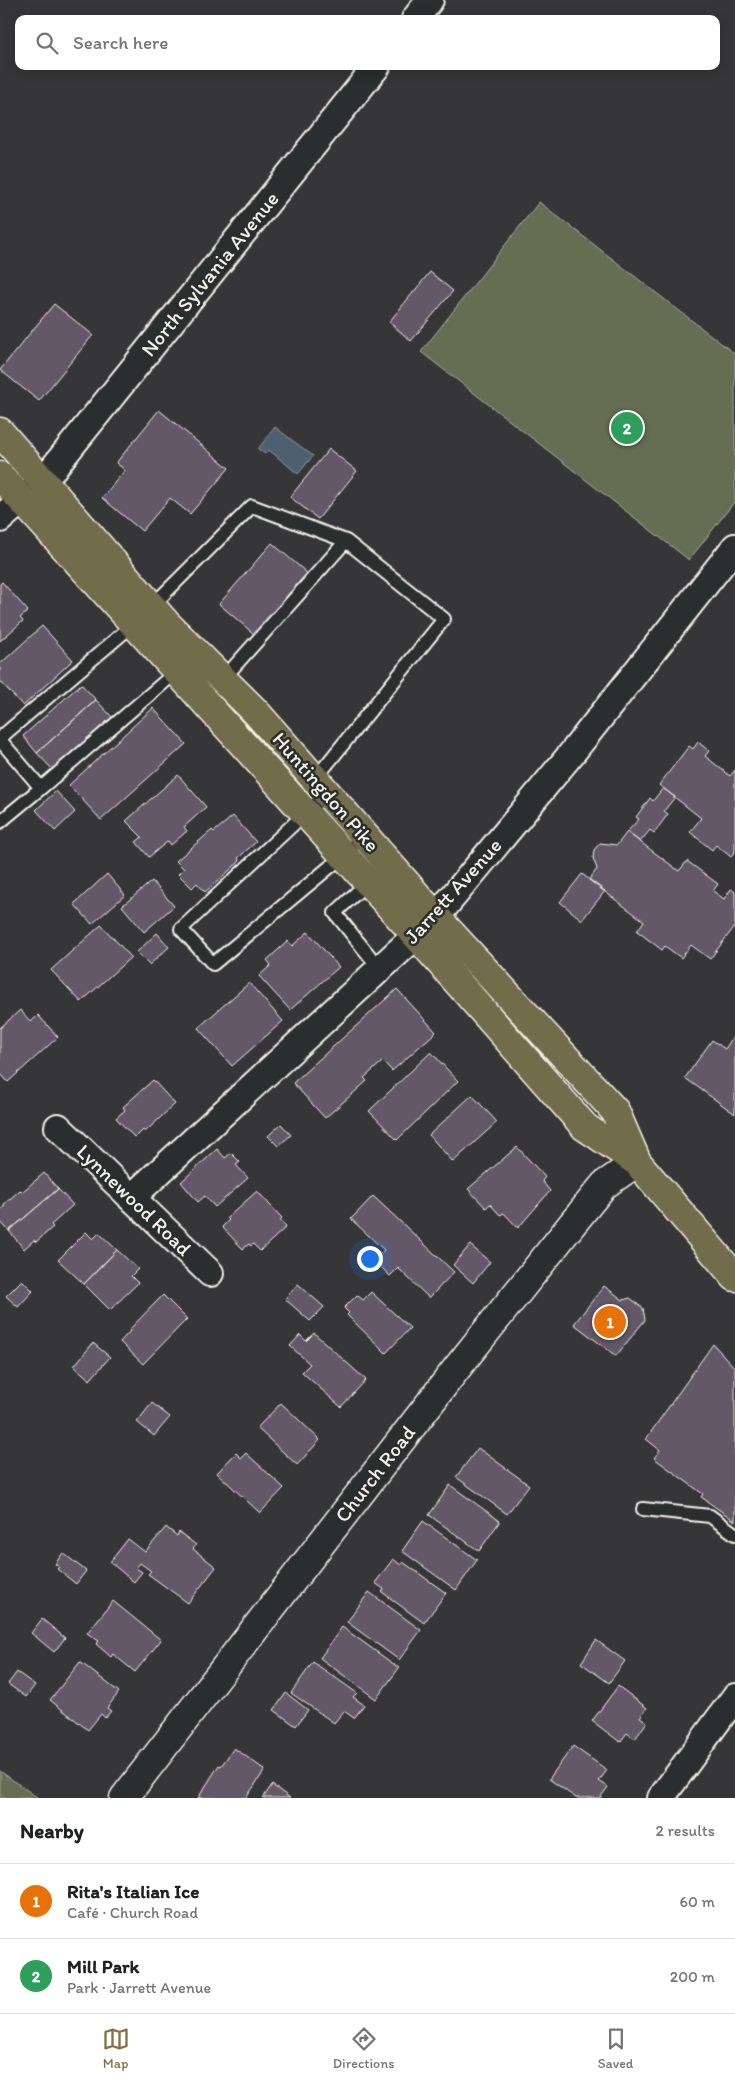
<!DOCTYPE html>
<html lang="en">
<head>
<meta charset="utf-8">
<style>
	:root { --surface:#fff; --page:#f6f6f6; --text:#202124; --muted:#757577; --line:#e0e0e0; --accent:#847042 }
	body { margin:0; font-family:Itim,sans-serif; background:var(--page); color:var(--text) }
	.you { position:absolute; left:369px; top:1258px; width:18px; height:18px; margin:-12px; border:4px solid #fff; border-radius:50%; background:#1a73e8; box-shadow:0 0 0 8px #1a73e833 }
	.badge { display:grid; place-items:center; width:32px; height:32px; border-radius:50%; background:var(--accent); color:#fff; font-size:16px; font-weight:700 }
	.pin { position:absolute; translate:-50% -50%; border:2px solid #fff; box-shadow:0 1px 5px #0006 }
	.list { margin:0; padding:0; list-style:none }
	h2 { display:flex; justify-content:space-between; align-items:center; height:65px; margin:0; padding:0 20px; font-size:21px }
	h2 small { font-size:16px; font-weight:400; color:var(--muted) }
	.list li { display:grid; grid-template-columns:32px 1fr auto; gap:15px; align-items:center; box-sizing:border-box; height:75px; padding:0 20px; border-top:1px solid var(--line) }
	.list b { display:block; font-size:19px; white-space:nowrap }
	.list p { margin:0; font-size:16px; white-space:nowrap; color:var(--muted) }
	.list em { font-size:16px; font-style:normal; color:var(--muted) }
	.icon { flex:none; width:28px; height:28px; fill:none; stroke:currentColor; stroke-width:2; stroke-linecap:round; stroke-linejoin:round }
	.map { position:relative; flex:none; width:735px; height:1798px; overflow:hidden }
	.search { position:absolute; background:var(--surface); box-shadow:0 2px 12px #0003; left:15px; right:15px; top:15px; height:55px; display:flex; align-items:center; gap:12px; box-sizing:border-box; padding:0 18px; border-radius:10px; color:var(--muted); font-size:19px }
	.sheet { height:215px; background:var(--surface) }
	nav { display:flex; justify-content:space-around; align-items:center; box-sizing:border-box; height:70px; border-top:1px solid var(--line); background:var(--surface); font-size:14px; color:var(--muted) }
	nav a { display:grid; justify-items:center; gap:2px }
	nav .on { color:var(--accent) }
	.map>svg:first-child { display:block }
	.green { fill:#656d53; stroke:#acaf9e }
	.water { fill:#4e6070; stroke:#909aa0 }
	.building { fill:#645967; stroke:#f4f1e8 }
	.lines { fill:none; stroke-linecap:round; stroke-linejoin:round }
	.lane-casing { stroke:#f4f1e8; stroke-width:16 }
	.street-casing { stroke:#f4f1e8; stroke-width:30 }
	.secondary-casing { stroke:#f4f1e8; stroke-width:31 }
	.primary-casing { stroke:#f4f1e8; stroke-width:31 }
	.lane { stroke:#2a2d2e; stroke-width:12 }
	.street { stroke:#2a2d2e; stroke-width:26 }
	.secondary { stroke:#2a2d2e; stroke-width:28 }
	.primary { stroke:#716d4b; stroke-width:28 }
	.labels { text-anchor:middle; stroke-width:5; stroke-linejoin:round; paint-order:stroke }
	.street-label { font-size:21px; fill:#f4f1e8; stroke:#2a2d2e }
</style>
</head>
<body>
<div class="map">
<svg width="735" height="1798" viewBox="0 0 735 1798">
	<rect width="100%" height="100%" fill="#363639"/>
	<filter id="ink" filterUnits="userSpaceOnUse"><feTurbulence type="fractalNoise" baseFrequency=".02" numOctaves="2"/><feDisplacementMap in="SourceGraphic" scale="10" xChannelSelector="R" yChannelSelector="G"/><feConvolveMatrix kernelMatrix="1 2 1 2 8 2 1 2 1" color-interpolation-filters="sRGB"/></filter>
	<g filter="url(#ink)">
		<path class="green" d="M539 202 735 354V501L689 560 421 352Z
			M0 1771 38 1798H0Z"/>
		<path class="water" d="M275 427 313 456 298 474 269 450 265 454 258 449Z"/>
		<path class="building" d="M430 272 453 291 411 341 389 322Z
			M54 304 93 335 39 401 0 370Z
			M159 410 229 468 190 514 170 498 142 531 102 498 125 470 116 463Z
			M329 449 357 471 318 519 290 497Z
			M272 543 307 573 254 634 219 604Z
			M2 582 28 611 20 618 23 621 0 641V584Z
			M42 626 73 660 23 706 0 681V664Z
			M81 684 96 700 37 753 23 736Z
			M96 700 112 717 53 770 37 753Z
			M153 708 186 744 101 820 69 785Z
			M698 742 709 751 705 756 730 776 735 770V851L731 857 716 845 712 850 690 832 701 818 659 785 689 746 693 749Z
			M178 775 206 807 184 827 187 831 171 845 168 841 149 857 136 842 142 837 126 821Z
			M663 788 675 797 664 811 668 814 654 833 650 830 640 842 627 832 639 819 636 817 650 798 653 801Z
			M56 791 75 812 55 831 36 810Z
			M233 816 256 842 238 858 240 861 205 892 197 883 192 888 178 874 184 869 176 861 212 830 214 832Z
			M627 832 679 871 687 861 718 884 713 891 724 899 731 889 735 892V926L710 959 691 945 681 958 665 946 662 950 637 931 644 921 589 880 597 869 593 858 594 850 600 843 617 845Z
			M107 874 125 895 92 924 74 904Z
			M582 874 605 891 582 920 560 902Z
			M152 881 174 906 144 932 122 906Z
			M101 925 131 957 81 1002 51 970Z
			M308 932 339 967 290 1010 259 976 271 965 267 960 288 941 292 946Z
			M157 933 169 947 149 965 137 952Z
			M249 983 283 1021 232 1066 198 1028Z
			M397 989 436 1032 392 1071 383 1061 364 1078 367 1081 325 1118 293 1083Z
			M20 1010 31 1022 38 1015 58 1037 8 1082 0 1073V1028Z
			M735 1034V1114L685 1078 712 1040 725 1049Z
			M431 1052 458 1081 397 1140 369 1111Z
			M153 1080 175 1104 145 1132 143 1130 135 1138 116 1118 125 1110 123 1107Z
			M472 1095 497 1122 453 1162 429 1135Z
			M281 1124 291 1135 278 1146 268 1136Z
			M517 1147 545 1177 542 1181 550 1191 518 1228 504 1213 500 1215 490 1204 486 1208 468 1189Z
			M217 1149 225 1158 231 1153 240 1162 236 1165 248 1178 215 1207 205 1196 198 1202 181 1182Z
			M44 1173 58 1189 9 1231 0 1221V1210L5 1206 3 1205 20 1190 22 1192Z
			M58 1189 73 1205 51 1225 53 1227 36 1242 34 1240 24 1249 9 1231Z
			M257 1191 282 1218 280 1220 286 1227 260 1251 253 1244 251 1246 249 1244 243 1249 222 1227 229 1220 227 1218Z
			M373 1196 454 1272 429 1298 398 1268 390 1276 374 1260 384 1250 351 1219Z
			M86 1232 93 1239 99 1233 117 1250 84 1284 58 1260Z
			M470 1245 490 1262 473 1283 453 1265Z
			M117 1250 138 1269 131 1276 138 1283 110 1310 84 1284Z
			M22 1280 33 1291 18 1307 6 1296Z
			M298 1284 324 1307 310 1321 285 1299Z
			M604 1286 623 1300 630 1298 643 1308 645 1320 616 1356 574 1324Z
			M371 1292 410 1328 386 1353 347 1315 349 1313 344 1308 357 1295 363 1300Z
			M163 1295 187 1319 143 1364 120 1342 130 1331 129 1330Z
			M314 1333 366 1380 341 1407 302 1372 310 1364 290 1346 300 1335 306 1341Z
			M93 1343 110 1357 90 1380 74 1366Z
			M713 1344 735 1368V1521L701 1497 703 1494 654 1458 660 1450 646 1439Z
			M152 1403 170 1417 154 1436 137 1422Z
			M281 1403 320 1440 297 1465 257 1428Z
			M478 1448 529 1485 507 1514 456 1477Z
			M236 1453 241 1458 246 1453 284 1488 260 1513 217 1473Z
			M450 1485 500 1521 479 1551 429 1515Z
			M423 1521 477 1560 456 1590 402 1551Z
			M166 1527 177 1536 179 1532 196 1545 193 1549 216 1567 188 1603 148 1574 151 1571 140 1563 136 1568 142 1572 134 1582 110 1562 128 1539 145 1552Z
			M63 1553 86 1571 76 1584 57 1569 59 1567 55 1564Z
			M393 1559 401 1565 403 1562 446 1593 424 1623 382 1592 384 1589 375 1583Z
			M369 1592 421 1630 399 1660 347 1622Z
			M113 1601 161 1640 135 1672 113 1654 111 1657 96 1644 99 1641 87 1633Z
			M42 1619 65 1638 54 1652 31 1633Z
			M342 1627 399 1668 376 1699 320 1658Z
			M596 1640 625 1661 609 1683 581 1663Z
			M80 1662 119 1692 107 1708 111 1711 105 1718 101 1714 88 1730 50 1700Z
			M313 1662 357 1693 353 1697 364 1705 354 1718 344 1711 334 1723 291 1693Z
			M17 1672 35 1685 26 1697 8 1684Z
			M618 1686 647 1708 640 1717 647 1722 635 1739 627 1733 620 1742 592 1721Z
			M286 1693 308 1710 296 1726 274 1710Z
			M573 1746 607 1770 599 1781 608 1787 600 1798H576L549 1779Z
			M234 1748 265 1770 246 1798H198L219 1765 221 1766Z
			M272 1785 290 1798H263Z"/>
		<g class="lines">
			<g class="lane-casing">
				<path id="lane" d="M150 608 252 506 346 541 444 619 315 779
					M223 679 346 541
					M0 738 136 622
					M0 740 41 788 176 672
					M327 793 181 929 213 964 343 856 364 834
					M0 822 41 788
					M370 880 335 913 380 969
					M643 1509 710 1516 735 1534"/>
			</g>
			<g class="street-casing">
				<path id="street" d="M415 19 430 0
					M0 519 43 481 377 66
					M58 1127 210 1273
					M131 1198 436 917 572 753 735 547
					M661 1798 735 1697"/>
			</g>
			<g class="secondary-casing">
				<path id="secondary" d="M124 1798 457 1368 573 1223 604 1185 637 1162"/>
			</g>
			<g class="primary-casing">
				<path id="primary" d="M0 432 166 623 255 711 436 917 615 1111 637 1162
					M0 476 416 935 585 1127 637 1162 735 1277"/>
			</g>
			<use href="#lane" class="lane"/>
			<use href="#street" class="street"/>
			<use href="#secondary" class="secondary"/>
			<use href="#primary" class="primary"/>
		</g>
	</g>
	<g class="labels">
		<g class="street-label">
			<text transform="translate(210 274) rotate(-51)" y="7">North Sylvania Avenue</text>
			<text transform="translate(326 792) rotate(49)" y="7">Huntingdon Pike</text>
			<text transform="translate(453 891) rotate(-48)" y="7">Jarrett Avenue</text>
			<text transform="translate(134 1200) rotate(44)" y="7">Lynnewood Road</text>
			<text transform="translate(375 1474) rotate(-52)" y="7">Church Road</text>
		</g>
	</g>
</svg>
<div class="you"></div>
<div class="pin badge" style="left:610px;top:1322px;background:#e8710a">1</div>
<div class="pin badge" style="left:627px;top:428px;background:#2e9e5b">2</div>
<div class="search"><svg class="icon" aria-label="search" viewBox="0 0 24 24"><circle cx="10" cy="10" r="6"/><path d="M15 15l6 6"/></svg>Search here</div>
</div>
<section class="sheet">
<h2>Nearby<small>2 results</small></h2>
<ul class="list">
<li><span class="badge" style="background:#e8710a">1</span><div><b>Rita's Italian Ice</b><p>Café · Church Road</p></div><em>60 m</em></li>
<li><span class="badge" style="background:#2e9e5b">2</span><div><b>Mill Park</b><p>Park · Jarrett Avenue</p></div><em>200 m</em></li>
</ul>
</section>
<nav>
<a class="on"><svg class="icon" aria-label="map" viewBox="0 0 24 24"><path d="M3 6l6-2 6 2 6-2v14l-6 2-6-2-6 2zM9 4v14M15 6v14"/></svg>Map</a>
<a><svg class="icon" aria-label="directions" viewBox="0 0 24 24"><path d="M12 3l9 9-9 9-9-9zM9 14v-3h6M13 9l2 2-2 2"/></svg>Directions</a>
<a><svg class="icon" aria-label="saved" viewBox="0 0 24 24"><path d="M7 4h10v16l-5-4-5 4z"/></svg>Saved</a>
</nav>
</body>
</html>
